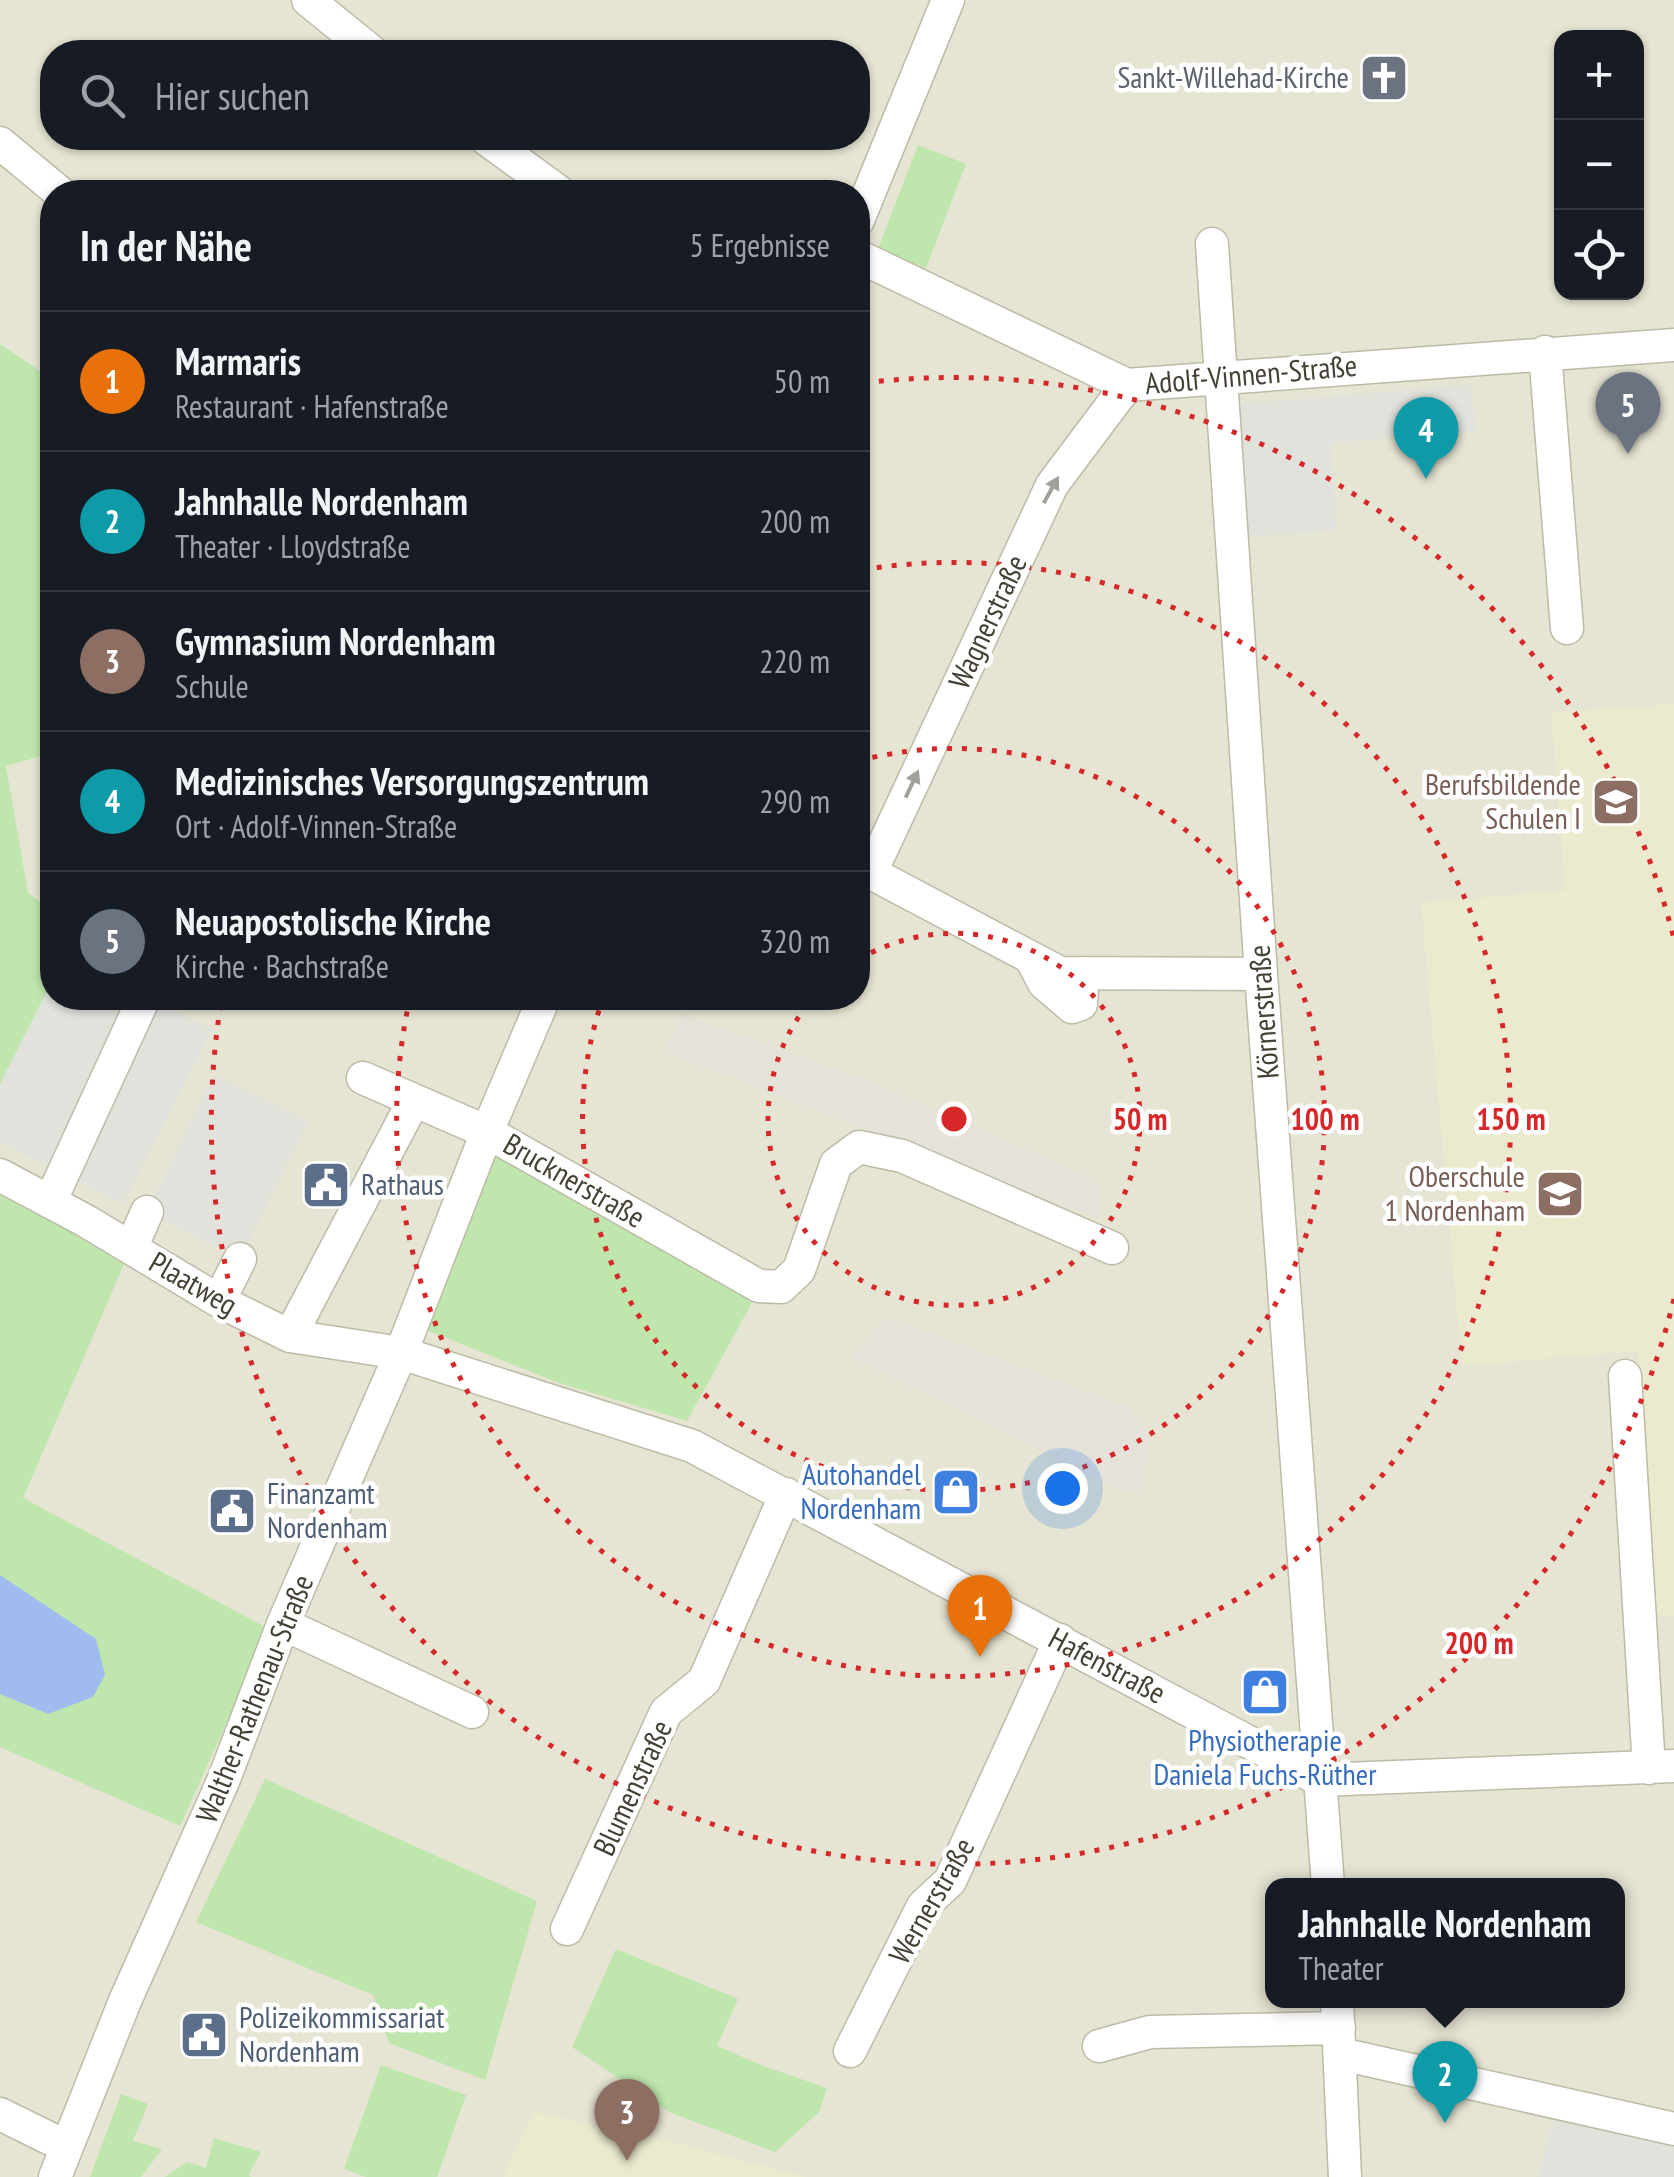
<!DOCTYPE html>
<html lang="de">
<head>
<meta charset="utf-8">
<style>
	:root { --surface:#171b24; --page:#20242c; --text:#f1f3f6; --muted:#9ea1a6; --line:#363941; --accent:#b45309 }
	body { margin:0; font-family:"PT Sans Narrow",sans-serif; background:var(--page); color:var(--text) }
	.controls { position:absolute; right:30px; top:30px; display:grid; overflow:hidden; border-radius:20px; box-shadow:0 2px 8px #0004 }
	.controls button { width:90px; height:90px; display:grid; place-items:center; padding:0; border:0; border-bottom:2px solid var(--line); background:var(--surface); color:var(--text); font:50px sans-serif }
	.you { position:absolute; left:1062px; top:1488px; width:35px; height:35px; margin:-25px; border:8px solid #fff; border-radius:50%; background:#1a73e8; box-shadow:0 0 0 15px #1a73e833 }
	.badge { display:grid; place-items:center; width:65px; height:65px; border-radius:50%; background:var(--accent); color:#fff; font-size:32px; font-weight:700 }
	.pin { position:absolute; translate:-50% -82px; filter:drop-shadow(0 2px 5px #0008) }
	.pin::after { content:''; position:absolute; top:52px; width:35px; height:30px; background:inherit; clip-path:polygon(0 0,100% 0,50% 100%) }
	.popup { position:absolute; left:1265px; top:1878px; width:360px; height:130px; box-sizing:border-box; display:grid; place-content:center; border-radius:20px; background:var(--surface); filter:drop-shadow(0 2px 8px #0005); font-size:32px; white-space:nowrap; color:var(--muted) }
	.popup b { font-size:38px; color:var(--text) }
	.popup::after { content:''; position:absolute; left:50%; top:100%; margin-left:-20px; border:20px solid transparent; border-top-color:var(--surface) }
	.list { margin:0; padding:0; list-style:none }
	h2 { display:flex; justify-content:space-between; align-items:center; height:130px; margin:0; padding:0 40px; font-size:42px }
	h2 small { font-size:32px; font-weight:400; color:var(--muted) }
	.list li { display:grid; grid-template-columns:65px 1fr auto; gap:30px; align-items:center; box-sizing:border-box; height:140px; padding:0 40px; border-top:2px solid var(--line) }
	.list b { display:block; font-size:38px; white-space:nowrap }
	.list p { margin:0; font-size:32px; white-space:nowrap; color:var(--muted) }
	.list em { font-size:32px; font-style:normal; color:var(--muted) }
	.icon { flex:none; width:55px; height:55px; fill:none; stroke:currentColor; stroke-width:2; stroke-linecap:round; stroke-linejoin:round }
	.map { position:relative; flex:none; width:1674px; height:2177px; overflow:hidden }
	.search { position:absolute; background:var(--surface); box-shadow:0 2px 8px #0004; left:40px; top:40px; width:830px; height:110px; display:flex; align-items:center; gap:25px; box-sizing:border-box; padding:0 35px; border-radius:40px; color:var(--muted); font-size:38px }
	.panel { position:absolute; background:var(--surface); box-shadow:0 2px 8px #0004; left:40px; top:180px; width:830px; height:830px; border-radius:40px }
	.map>svg:first-child { display:block }
	.residential { fill:#e6e4d2; fill-rule:evenodd }
	.industrial { fill:#e4e2d9 }
	.education { fill:#ebeace }
	.green { fill:#bee6ad }
	.parking { fill:#e2e2dd }
	.water { fill:#a1bbee }
	.lines { fill:none; stroke-linecap:round; stroke-linejoin:round }
	.minor-casing { stroke:#bdbba7; stroke-width:35 }
	.minor { stroke:#fff; stroke-width:32 }
	.oneway { fill:#a2a09a }
	.ring { fill:none; stroke:#d62828; stroke-width:5; stroke-dasharray:5 10 }
	.labels { text-anchor:middle; stroke-width:9; stroke-linejoin:round; paint-order:stroke }
	.worship-label { font-size:30px; fill:#5b616d; stroke:#fff; text-anchor:end }
	.street-label { font-size:30px; fill:#444134; stroke:#fff }
	.education-label { font-size:30px; fill:#785e54; stroke:#fff; text-anchor:end }
	.service-label { font-size:30px; fill:#4e5e75; stroke:#fff; text-anchor:start }
	.shop-label { font-size:30px; fill:#366cbe; stroke:#fff; text-anchor:end }
	.centre { fill:#d62828; stroke:#fff; stroke-width:5 }
	.ring-label { font-size:30px; text-anchor:middle; font-weight:bold; fill:#d62828; stroke:#fff; stroke-width:9; stroke-linejoin:round; paint-order:stroke }
</style>
</head>
<body>
<div class="map">
<svg width="1674" height="2177" viewBox="0 0 1674 2177">
	<rect width="100%" height="100%" fill="#f2f1e4"/>
	<path class="residential" d="M0 0H1674V2177H0ZM1562 38H1636V292H1562ZM52 52H858V138H52ZM52 192H858V998H52ZM1272 1886H1618V2000H1272Z"/>
	<path class="industrial" d="M681 1014 864 1079 1099 1181 1098 1219 665 1052Z
		M887 1317 1130 1408 1150 1437 1142 1489 1128 1494 850 1357Z"/>
	<path class="education" d="M1674 704V1615L1654 1617 1638 1351 1462 1366 1421 903 1565 890 1551 713Z
		M533 2112 681 2144 806 2177H503Z"/>
	<path class="green" d="M918 145 966 164 926 268 878 249Z
		M0 344 52 379V753L6 766 28 893 52 910V984L0 1085Z
		M492 1139 760 1288 687 1421 556 1382 421 1328Z
		M0 1185 131 1248 23 1498 269 1629 180 1826 0 1747V1694L48 1714 96 1639 0 1575Z
		M265 1779 537 1901 485 2080 389 2043 373 1995 196 1922Z
		M616 1949 738 1999 717 2046 763 2066 827 2088 819 2112 775 2152 669 2112 572 2047Z
		M381 2065 466 2095 437 2177H366L344 2169Z
		M121 2094 148 2104 133 2141 162 2149 141 2177H90Z
		M214 2138 261 2152 249 2174 251 2177H165L187 2162 206 2168Z"/>
	<path class="parking" d="M1470 385 1476 432 1330 443 1336 530 1243 537 1236 404Z
		M52 981V998H150L212 1029 123 1204 0 1142V1084Z
		M215 1075 308 1121 240 1259 147 1212Z
		M1555 2114 1674 2145V2177H1538Z"/>
	<path class="water" d="M0 1575 96 1639 105 1675 93 1697 48 1714 0 1694Z"/>
	<g class="lines">
		<g class="minor-casing">
			<path id="minor" d="M308 0 372 52
				M485 138 559 192
				M0 143 59 192
				M858 220 948 0
				M1212 244 1261 974 1328 1886
				M858 256 1127 385 1674 345
				M1545 352 1567 628
				M858 866 1060 973 1261 974
				M871 872 1052 485 1127 385
				M1033 962 1044 983 1072 1007 1081 1004 1083 973
				M363 1078 487 1132 759 1286 781 1287 799 1270 836 1164 859 1147 902 1156 1112 1248
				M0 1175 86 1221 219 1301 290 1336 401 1353 692 1446 1320 1780 1674 1766
				M50 1202 144 998
				M131 1248 147 1212
				M219 1301 240 1259
				M290 1336 413 1102
				M1625 1376 1649 1768
				M283 1624 472 1712
				M567 1929 666 1712 704 1681 786 1494
				M1337 2000 1345 2177
				M1099 2046 1150 2032 1339 2028
				M850 2051 923 1906 950 1881 1060 1640
				M1341 2054 1674 2129
				M0 2114 67 2147
				M55 2177 125 2001 224 1779 283 1624 401 1353 487 1132 544 998"/>
		</g>
		<use href="#minor" class="minor"/>
	</g>
	<defs><path id="oneway-solid" d="M-6-.8H1V-3.2L6.5 0L1 3.2V.8H-6Z" transform="scale(2.5)"/></defs>
	<g class="oneway">
		<use href="#oneway-solid" transform="translate(1051 490) rotate(-61)"/>
		<use href="#oneway-solid" transform="translate(912 784) rotate(-65)"/>
	</g>
	<g class="ring">
		<path d="M858 960A186 186 0 1 1 813 998"/>
		<path d="M858 761A371 371 0 1 1 603 998"/>
		<path d="M862 570A557 557 0 1 1 410 998"/>
		<path d="M1674 1299A742 742 0 0 1 221 1003M864 383A742 742 0 0 1 1674 939"/>
	</g>
	<defs>
		<g id="church-square" transform="scale(2.5)"><rect x="-9" y="-9" width="18" height="18" rx="4" fill="#6b7280" stroke="#fff"/><path d="M-1.2-6h2.4v3.5h3.3v2.4h-3.3V6h-2.4V-.1h-3.3v-2.4h3.3Z" fill="#fff"/></g>
		<g id="school-square" transform="scale(2.5)"><rect x="-9" y="-9" width="18" height="18" rx="4" fill="#8d6e63" stroke="#fff"/><path d="M0-5L7-2L0 1L-7-2ZM-4 1L0 2.5L4 1V4Q0 6-4 4Z" fill="#fff"/></g>
		<g id="civic-square" transform="scale(2.5)"><rect x="-9" y="-9" width="18" height="18" rx="4" fill="#5c6f8a" stroke="#fff"/><path d="M-.6-6.5H3V-4.5H.6V-3L4-1V1h2V6H-6V1h2V-1L-.6-3ZM-1.2 2.5V6h2.4V2.5Z" fill="#fff"/></g>
		<g id="shop-square" transform="scale(2.5)"><rect x="-9" y="-9" width="18" height="18" rx="4" fill="#3f7fe0" stroke="#fff"/><path d="M-5-2.5h2.3a2.7 3.5 0 0 1 5.4 0H5L5.5 6h-11ZM-1.5-2.5h3a1.5 2.3 0 0 0-3 0Z" fill="#fff"/></g>
	</defs>
	<g fill-rule="evenodd">
		<use href="#church-square" x="1384" y="78"/>
		<use href="#school-square" x="1616" y="802"/>
		<use href="#civic-square" x="326" y="1185"/>
		<use href="#school-square" x="1560" y="1194"/>
		<use href="#shop-square" x="956" y="1492"/>
		<use href="#civic-square" x="232" y="1511"/>
		<use href="#shop-square" x="1265" y="1692"/>
		<use href="#civic-square" x="204" y="2035"/>
	</g>
	<g class="labels">
		<g class="worship-label">
			<text x="1349" y="88">Sankt-Willehad-Kirche</text>
		</g>
		<g class="street-label">
			<text transform="translate(1251 375) rotate(-5)" y="10">Adolf-Vinnen-Straße</text>
			<text transform="translate(988 622) rotate(-65)" y="10">Wagnerstraße</text>
			<text transform="translate(1264 1012) rotate(-94)" y="10">Körnerstraße</text>
			<text transform="translate(574 1181) rotate(30)" y="10">Brucknerstraße</text>
			<text transform="translate(193 1284) rotate(30)" y="10">Plaatweg</text>
			<text transform="translate(1107 1666) rotate(28)" y="10">Hafenstraße</text>
			<text transform="translate(255 1699) rotate(-68)" y="10">Walther-Rathenau-Straße</text>
			<text transform="translate(633 1788) rotate(-65)" y="10">Blumenstraße</text>
			<text transform="translate(932 1901) rotate(-60)" y="10">Wernerstraße</text>
		</g>
		<g class="education-label">
			<text x="1581" y="795">Berufsbildende<tspan x="1581" dy="34">Schulen I</tspan></text>
			<text x="1525" y="1187">Oberschule<tspan x="1525" dy="34">1 Nordenham</tspan></text>
		</g>
		<g class="service-label">
			<text x="361" y="1195">Rathaus</text>
			<text x="267" y="1504">Finanzamt<tspan x="267" dy="34">Nordenham</tspan></text>
			<text x="239" y="2028">Polizeikommissariat<tspan x="239" dy="34">Nordenham</tspan></text>
		</g>
		<g class="shop-label">
			<text x="921" y="1485">Autohandel<tspan x="921" dy="34">Nordenham</tspan></text>
			<text x="1265" y="1751" text-anchor="middle">Physiotherapie<tspan x="1265" dy="34">Daniela Fuchs-Rüther</tspan></text>
		</g>
	</g>
	<circle cx="954" cy="1119" r="15" class="centre"/>
	<g class="ring-label">
		<text x="1140" y="1130">50 m</text>
		<text x="1325" y="1130">100 m</text>
		<text x="1511" y="1130">150 m</text>
		<text x="1479" y="1654">200 m</text>
	</g>
</svg>
<div class="controls">
<button>+</button>
<button>−</button>
<button><svg class="icon" aria-label="locate" viewBox="0 0 24 24"><circle cx="12" cy="12" r="6"/><path d="M12 2v4M12 18v4M2 12h4M18 12h4"/></svg></button>
</div>
<div class="you"></div>
<div class="pin badge" style="left:980px;top:1657px;background:#e8710a">1</div>
<div class="pin badge" style="left:1445px;top:2123px;background:#0f9aa8">2</div>
<div class="popup"><b>Jahnhalle Nordenham</b>Theater</div>
<div class="pin badge" style="left:627px;top:2161px;background:#8d6e63">3</div>
<div class="pin badge" style="left:1426px;top:479px;background:#0f9aa8">4</div>
<div class="pin badge" style="left:1628px;top:454px;background:#6b7280">5</div>
<div class="search"><svg class="icon" aria-label="search" viewBox="0 0 24 24"><circle cx="10" cy="10" r="6"/><path d="M15 15l6 6"/></svg>Hier suchen</div>
<section class="panel">
<h2>In der Nähe<small>5 Ergebnisse</small></h2>
<ul class="list">
<li><span class="badge" style="background:#e8710a">1</span><div><b>Marmaris</b><p>Restaurant · Hafenstraße</p></div><em>50 m</em></li>
<li><span class="badge" style="background:#0f9aa8">2</span><div><b>Jahnhalle Nordenham</b><p>Theater · Lloydstraße</p></div><em>200 m</em></li>
<li><span class="badge" style="background:#8d6e63">3</span><div><b>Gymnasium Nordenham</b><p>Schule</p></div><em>220 m</em></li>
<li><span class="badge" style="background:#0f9aa8">4</span><div><b>Medizinisches Versorgungszentrum</b><p>Ort · Adolf-Vinnen-Straße</p></div><em>290 m</em></li>
<li><span class="badge" style="background:#6b7280">5</span><div><b>Neuapostolische Kirche</b><p>Kirche · Bachstraße</p></div><em>320 m</em></li>
</ul>
</section>
</div>
</body>
</html>
